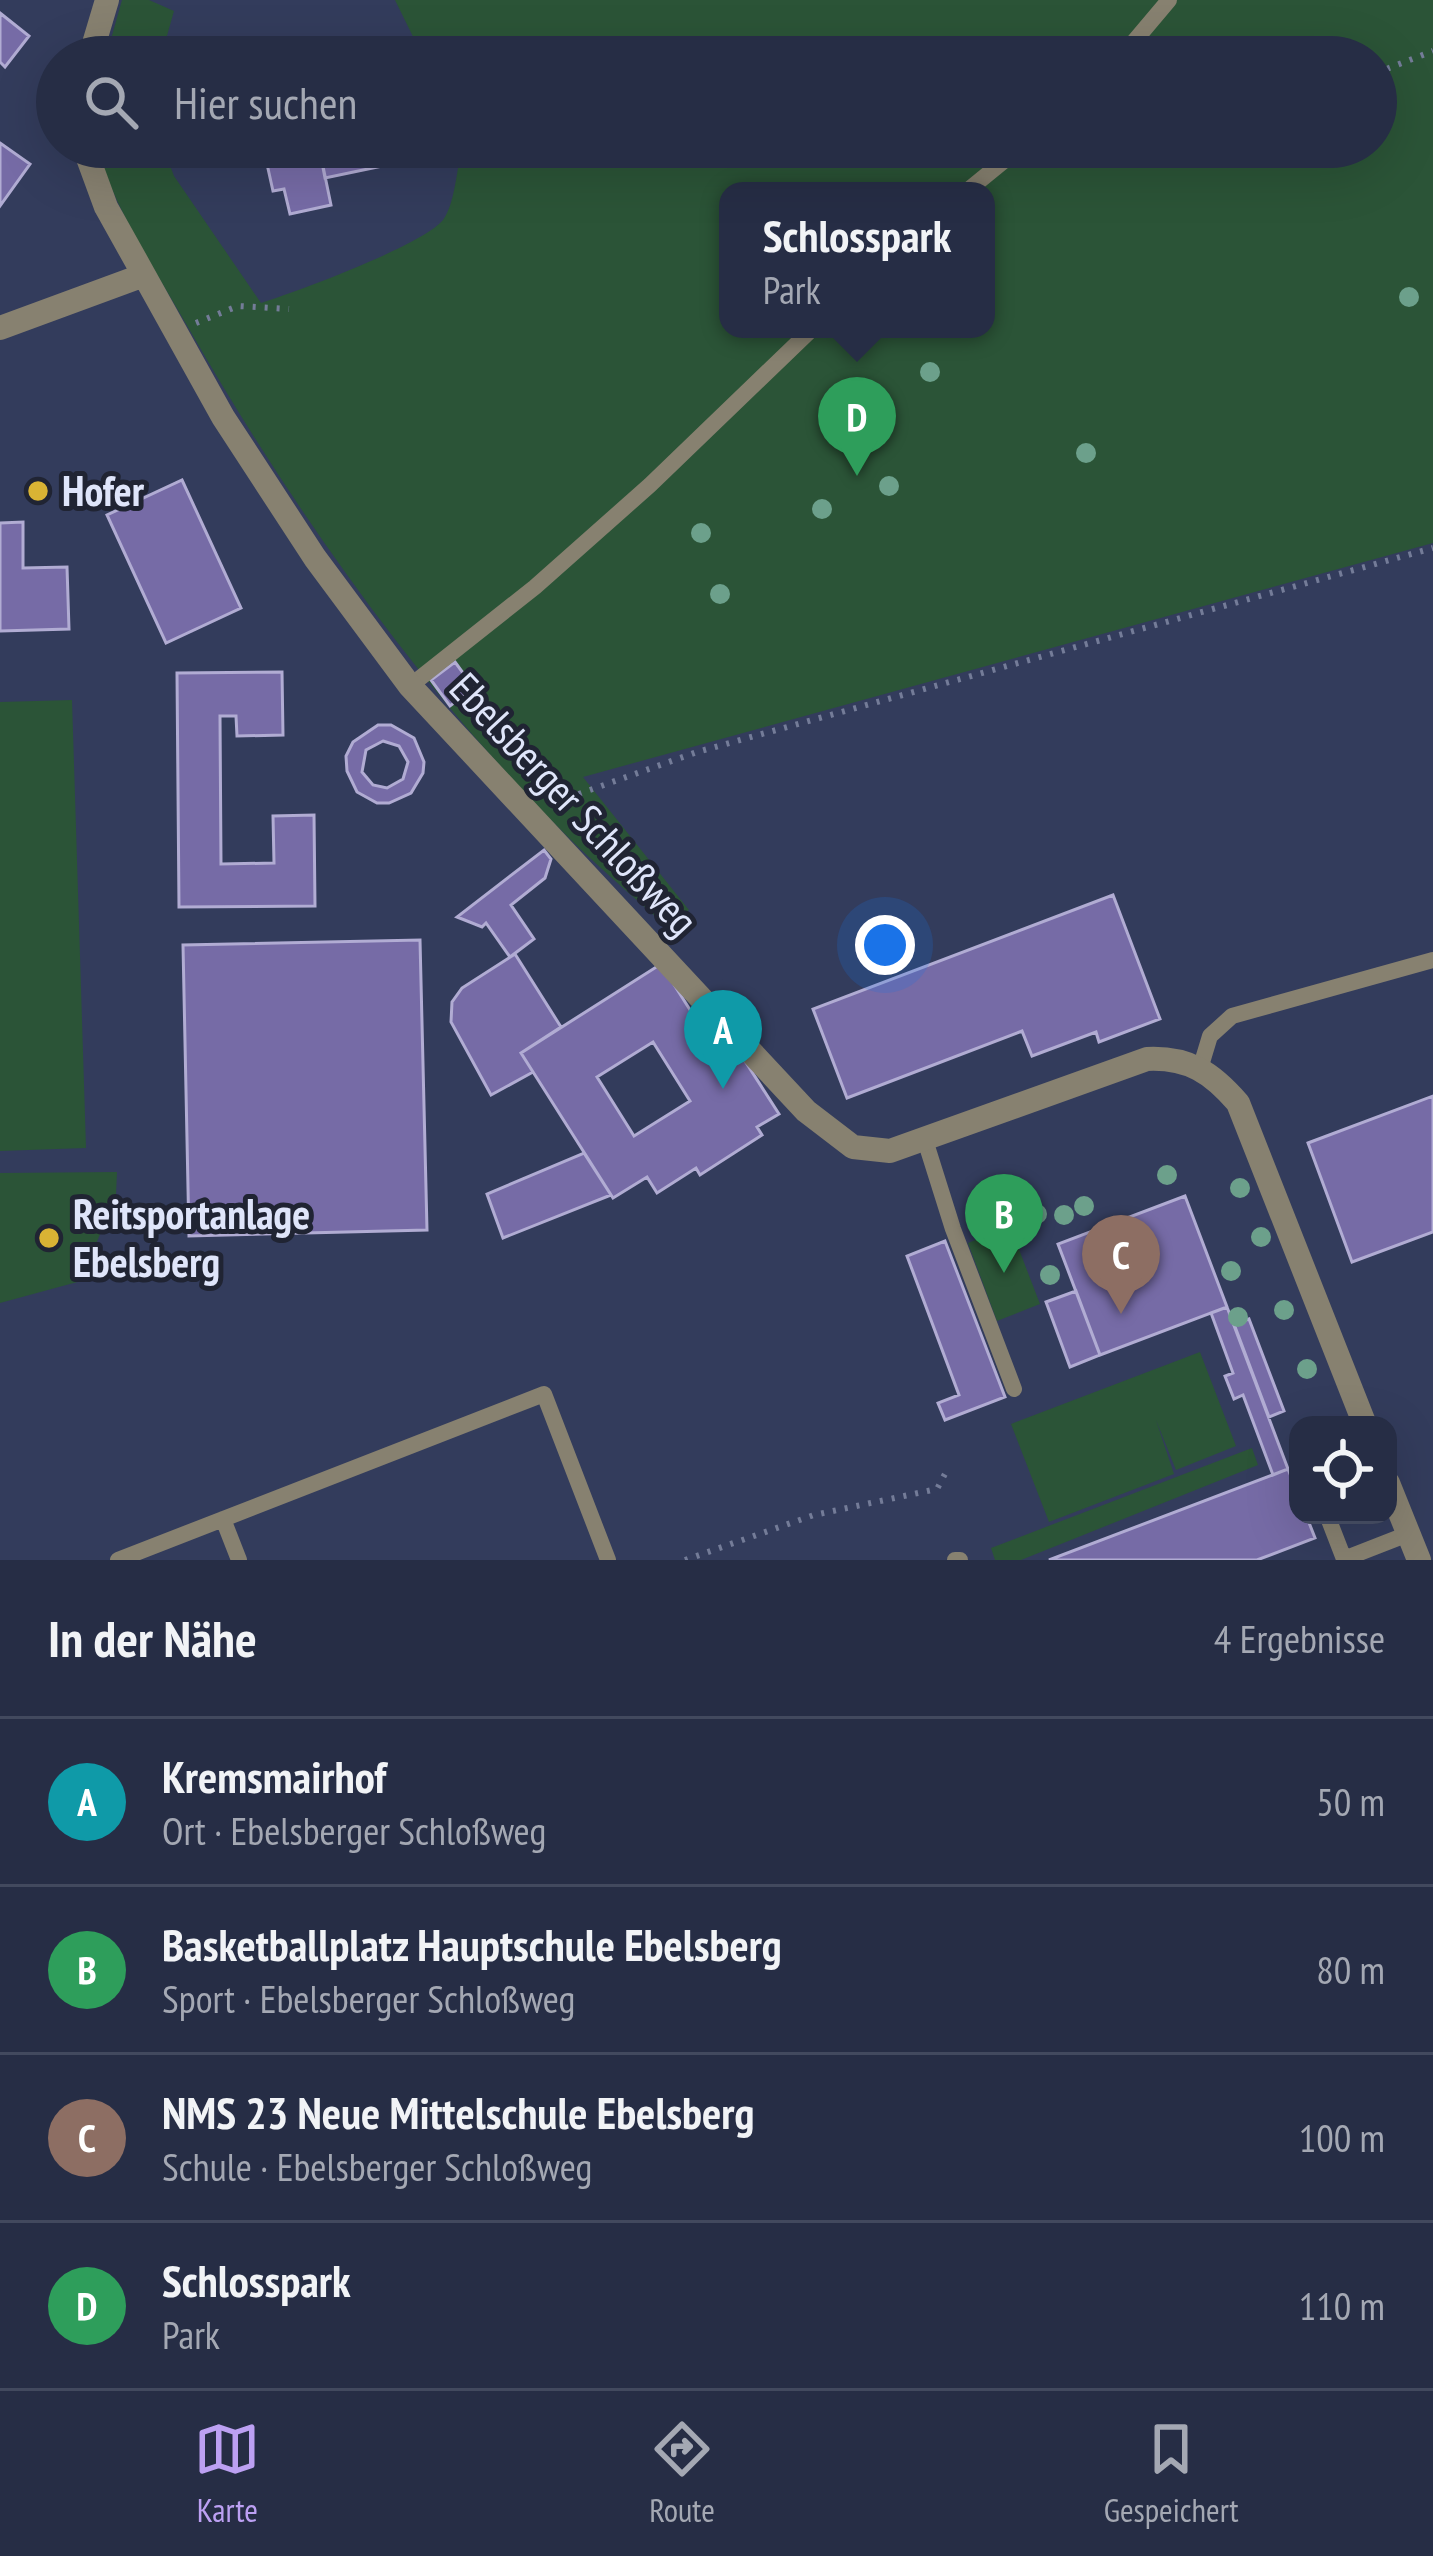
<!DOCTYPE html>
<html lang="de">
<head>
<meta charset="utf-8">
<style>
	:root { --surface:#262d45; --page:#2e354c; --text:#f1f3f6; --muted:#a4a8b3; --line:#42495e; --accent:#bca0f2 }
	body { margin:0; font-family:"PT Sans Narrow",sans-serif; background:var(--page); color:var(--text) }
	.controls { position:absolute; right:36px; bottom:36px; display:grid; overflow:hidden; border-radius:24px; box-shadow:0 12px 48px #0002 }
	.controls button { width:108px; height:108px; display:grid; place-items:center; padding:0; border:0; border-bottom:3px solid var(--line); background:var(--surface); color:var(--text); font:60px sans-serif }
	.you { position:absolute; left:885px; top:945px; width:42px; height:42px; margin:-30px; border:9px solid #fff; border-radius:50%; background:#1a73e8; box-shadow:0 0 0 18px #1a73e833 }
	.badge { display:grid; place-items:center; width:78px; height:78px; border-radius:50%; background:var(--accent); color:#fff; font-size:39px; font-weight:700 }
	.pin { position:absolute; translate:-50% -99px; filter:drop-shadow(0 3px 6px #0008) }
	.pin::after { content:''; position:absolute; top:63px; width:42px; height:36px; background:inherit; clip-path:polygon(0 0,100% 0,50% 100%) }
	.popup { position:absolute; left:719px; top:182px; width:276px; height:156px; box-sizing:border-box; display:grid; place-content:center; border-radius:24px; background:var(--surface); filter:drop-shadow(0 3px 9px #0005); font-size:39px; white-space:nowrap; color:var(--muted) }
	.popup b { font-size:45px; color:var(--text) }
	.popup::after { content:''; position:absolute; left:50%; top:100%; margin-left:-24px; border:24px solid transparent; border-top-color:var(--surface) }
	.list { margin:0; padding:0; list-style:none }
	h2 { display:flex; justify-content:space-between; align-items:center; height:156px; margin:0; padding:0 48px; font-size:51px }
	h2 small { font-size:39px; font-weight:400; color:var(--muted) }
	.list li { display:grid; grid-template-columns:78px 1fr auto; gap:36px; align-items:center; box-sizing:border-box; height:168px; padding:0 48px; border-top:3px solid var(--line) }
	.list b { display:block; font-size:45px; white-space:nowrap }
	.list p { margin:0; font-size:39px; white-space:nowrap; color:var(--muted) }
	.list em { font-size:39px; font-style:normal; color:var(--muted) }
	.icon { flex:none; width:66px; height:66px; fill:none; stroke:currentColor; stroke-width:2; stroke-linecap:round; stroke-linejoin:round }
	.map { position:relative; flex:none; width:1433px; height:1560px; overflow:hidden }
	.search { position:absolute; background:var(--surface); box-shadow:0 12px 48px #0002; left:36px; right:36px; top:36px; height:132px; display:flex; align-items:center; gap:30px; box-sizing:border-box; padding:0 42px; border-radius:66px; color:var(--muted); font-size:45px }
	.sheet { height:828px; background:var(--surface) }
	nav { display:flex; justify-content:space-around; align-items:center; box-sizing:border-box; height:168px; border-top:3px solid var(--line); background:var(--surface); font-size:33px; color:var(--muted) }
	nav a { display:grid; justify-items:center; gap:6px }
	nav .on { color:var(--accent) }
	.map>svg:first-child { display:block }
	.green { fill:#2b5437; fill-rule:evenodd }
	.building { fill:#766ba6; stroke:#b1acd3; stroke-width:3; fill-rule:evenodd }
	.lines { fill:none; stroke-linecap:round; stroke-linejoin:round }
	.path { stroke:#747c98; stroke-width:6; stroke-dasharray:3 9; stroke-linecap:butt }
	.service { stroke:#878170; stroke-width:16 }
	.minor { stroke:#878170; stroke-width:24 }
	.tree { fill:#6ca08b }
	.poi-dot { fill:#d9b334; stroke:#202433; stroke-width:4.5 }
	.labels { text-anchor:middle; stroke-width:10; stroke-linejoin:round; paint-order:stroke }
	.poi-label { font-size:42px; font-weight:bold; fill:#dfe5fa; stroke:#202433; text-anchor:start }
	.street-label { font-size:42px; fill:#dfe5fa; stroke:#202433 }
</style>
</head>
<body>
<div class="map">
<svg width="1433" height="1560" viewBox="0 0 1433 1560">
	<rect width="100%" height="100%" fill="#333c5c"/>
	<path class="green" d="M122 0H149L174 11 161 57H106Z
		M395 0H1433V543L583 777 689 910 664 924C630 894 595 864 563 832 419 688 293 509 192 334 157 273 117 214 96 147H163L174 176 261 303C296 292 423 245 443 220 455 204 457 167 462 147H1376V57H423ZM728 191H986V329H728Z
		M72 700 86 1148 0 1151V702Z
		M117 1172 116 1195 81 1281 0 1303V1173Z
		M1010 1226 1040 1304 997 1321 968 1243Z
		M1200 1352 1236 1446 1176 1470 1156 1420 1174 1474 1049 1522 1011 1424Z
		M1252 1448 1258 1465 1021 1560H995L991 1548Z"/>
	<path class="building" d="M0 13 29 36 5 67 0 62Z
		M0 143 30 164 0 206Z
		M274 147H319L331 205 290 214 284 189 273 191 265 155 275 153Z
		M319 147H403L406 161 325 178Z
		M182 480 241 608 166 643 107 515Z
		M23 522V568L67 567 69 629 0 631V523Z
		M455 662 474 688 450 706 431 680Z
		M282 672 283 735 237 736 236 716H220L221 864 274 863 273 816 314 815 315 906 179 907 177 673Z
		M378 725H391L414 738 424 762 423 773 411 793 389 803H377L357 792 347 771 346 756 353 742ZM383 741 399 746 408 762 403 779 387 788 373 785 362 772 366 750Z
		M544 850 551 859 545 878 511 905 534 939 510 957 486 923 482 927 457 917Z
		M1113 895 1160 1019 1099 1042 1096 1032 1032 1056 1022 1031 847 1098 813 1009Z
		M420 940 427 1230 189 1236 183 945Z
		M515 954 561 1027 521 1053 533 1072 491 1095 451 1022 452 1002 462 988Z
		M661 964 711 1043 727 1033 779 1114 757 1127 762 1135 700 1175 696 1168 657 1193 647 1177 613 1198 521 1053ZM653 1042 690 1101 634 1136 597 1077Z
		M1433 1096V1232L1352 1262 1308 1143Z
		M584 1153 611 1195 503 1238 487 1194Z
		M1185 1196 1227 1307 1100 1355 1058 1244Z
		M945 1241 1005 1397 945 1420 938 1403 959 1395 907 1256Z
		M1076 1291 1100 1355 1070 1367 1046 1302Z
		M1227 1307 1288 1469 1273 1475 1243 1395 1234 1399 1225 1376 1233 1373 1211 1313Z
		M1249 1319 1284 1411 1269 1417 1234 1324Z
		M1288 1469 1298 1494V1515H1306L1315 1538 1257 1560H1049Z"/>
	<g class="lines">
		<path class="path" d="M1376 73 1433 51
			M1124 147H1176
			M196 323 238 306 289 309
			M556 802 697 752 1433 548
			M685 1560 814 1515 937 1489 946 1472"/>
		<path class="service" d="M1121 57 1169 0
			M967 191 1021 147
			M410 686 535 587 650 485 812 329
			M1200 1069 1210 1036 1232 1016 1433 960
			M925 1140 953 1229 1014 1389
			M1327 1515 1344 1559 1408 1534
			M223 1519 239 1560
			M118 1560 544 1394 608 1560
			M955 1560H960"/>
		<path class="minor" d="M90 57 107 0
			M84 147 106 207 144 275
			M0 328 144 275 223 417 315 558 410 686 806 1111 853 1147 890 1151 1147 1059C1189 1057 1212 1073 1238 1103L1365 1425
			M1388 1483 1419 1560"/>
	</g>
	<g class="tree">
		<circle cx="1409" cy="297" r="10"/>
		<circle cx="930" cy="372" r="10"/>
		<circle cx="1086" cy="453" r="10"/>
		<circle cx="889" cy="486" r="10"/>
		<circle cx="822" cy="509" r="10"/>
		<circle cx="701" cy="533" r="10"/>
		<circle cx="720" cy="594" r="10"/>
		<circle cx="1167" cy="1175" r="10"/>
		<circle cx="1240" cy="1188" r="10"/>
		<circle cx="1084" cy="1206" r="10"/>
		<circle cx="1037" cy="1214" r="10"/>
		<circle cx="1064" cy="1215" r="10"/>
		<circle cx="1261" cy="1237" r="10"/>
		<circle cx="1231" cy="1271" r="10"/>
		<circle cx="1050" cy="1275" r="10"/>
		<circle cx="1284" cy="1310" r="10"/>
		<circle cx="1238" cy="1317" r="10"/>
		<circle cx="1307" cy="1369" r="10"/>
	</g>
	<g class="poi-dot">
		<circle cx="38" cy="491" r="12"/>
		<circle cx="49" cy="1238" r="12"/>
	</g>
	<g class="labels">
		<g class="poi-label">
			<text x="62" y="506">Hofer</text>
			<text x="73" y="1229">Reitsportanlage<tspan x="73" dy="48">Ebelsberg</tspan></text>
		</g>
		<g class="street-label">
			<text transform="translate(574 804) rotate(47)" y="15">Ebelsberger Schloßweg</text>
		</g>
	</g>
</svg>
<div class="controls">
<button><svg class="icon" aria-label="locate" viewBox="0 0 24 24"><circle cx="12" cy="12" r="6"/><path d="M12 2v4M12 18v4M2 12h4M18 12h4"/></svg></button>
</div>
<div class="you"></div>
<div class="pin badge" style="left:723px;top:1089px;background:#0f9aa8">A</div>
<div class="pin badge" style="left:1004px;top:1273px;background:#2e9e5b">B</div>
<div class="pin badge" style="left:1121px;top:1314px;background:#8d6e63">C</div>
<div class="pin badge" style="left:857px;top:476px;background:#2e9e5b">D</div>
<div class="popup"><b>Schlosspark</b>Park</div>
<div class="search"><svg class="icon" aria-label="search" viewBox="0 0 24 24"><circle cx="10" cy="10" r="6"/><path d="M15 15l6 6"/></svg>Hier suchen</div>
</div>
<section class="sheet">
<h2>In der Nähe<small>4 Ergebnisse</small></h2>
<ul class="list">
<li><span class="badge" style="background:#0f9aa8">A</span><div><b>Kremsmairhof</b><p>Ort · Ebelsberger Schloßweg</p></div><em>50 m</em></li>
<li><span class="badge" style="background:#2e9e5b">B</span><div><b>Basketballplatz Hauptschule Ebelsberg</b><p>Sport · Ebelsberger Schloßweg</p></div><em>80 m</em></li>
<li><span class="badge" style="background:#8d6e63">C</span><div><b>NMS 23 Neue Mittelschule Ebelsberg</b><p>Schule · Ebelsberger Schloßweg</p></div><em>100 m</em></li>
<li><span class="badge" style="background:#2e9e5b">D</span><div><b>Schlosspark</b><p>Park</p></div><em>110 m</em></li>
</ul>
</section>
<nav>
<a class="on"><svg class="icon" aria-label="map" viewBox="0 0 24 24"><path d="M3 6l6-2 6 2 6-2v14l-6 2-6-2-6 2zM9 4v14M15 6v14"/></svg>Karte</a>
<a><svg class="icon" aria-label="directions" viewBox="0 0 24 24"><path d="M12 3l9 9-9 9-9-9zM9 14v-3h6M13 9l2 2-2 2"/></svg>Route</a>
<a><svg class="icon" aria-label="saved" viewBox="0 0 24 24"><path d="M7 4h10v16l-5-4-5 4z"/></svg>Gespeichert</a>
</nav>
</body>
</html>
